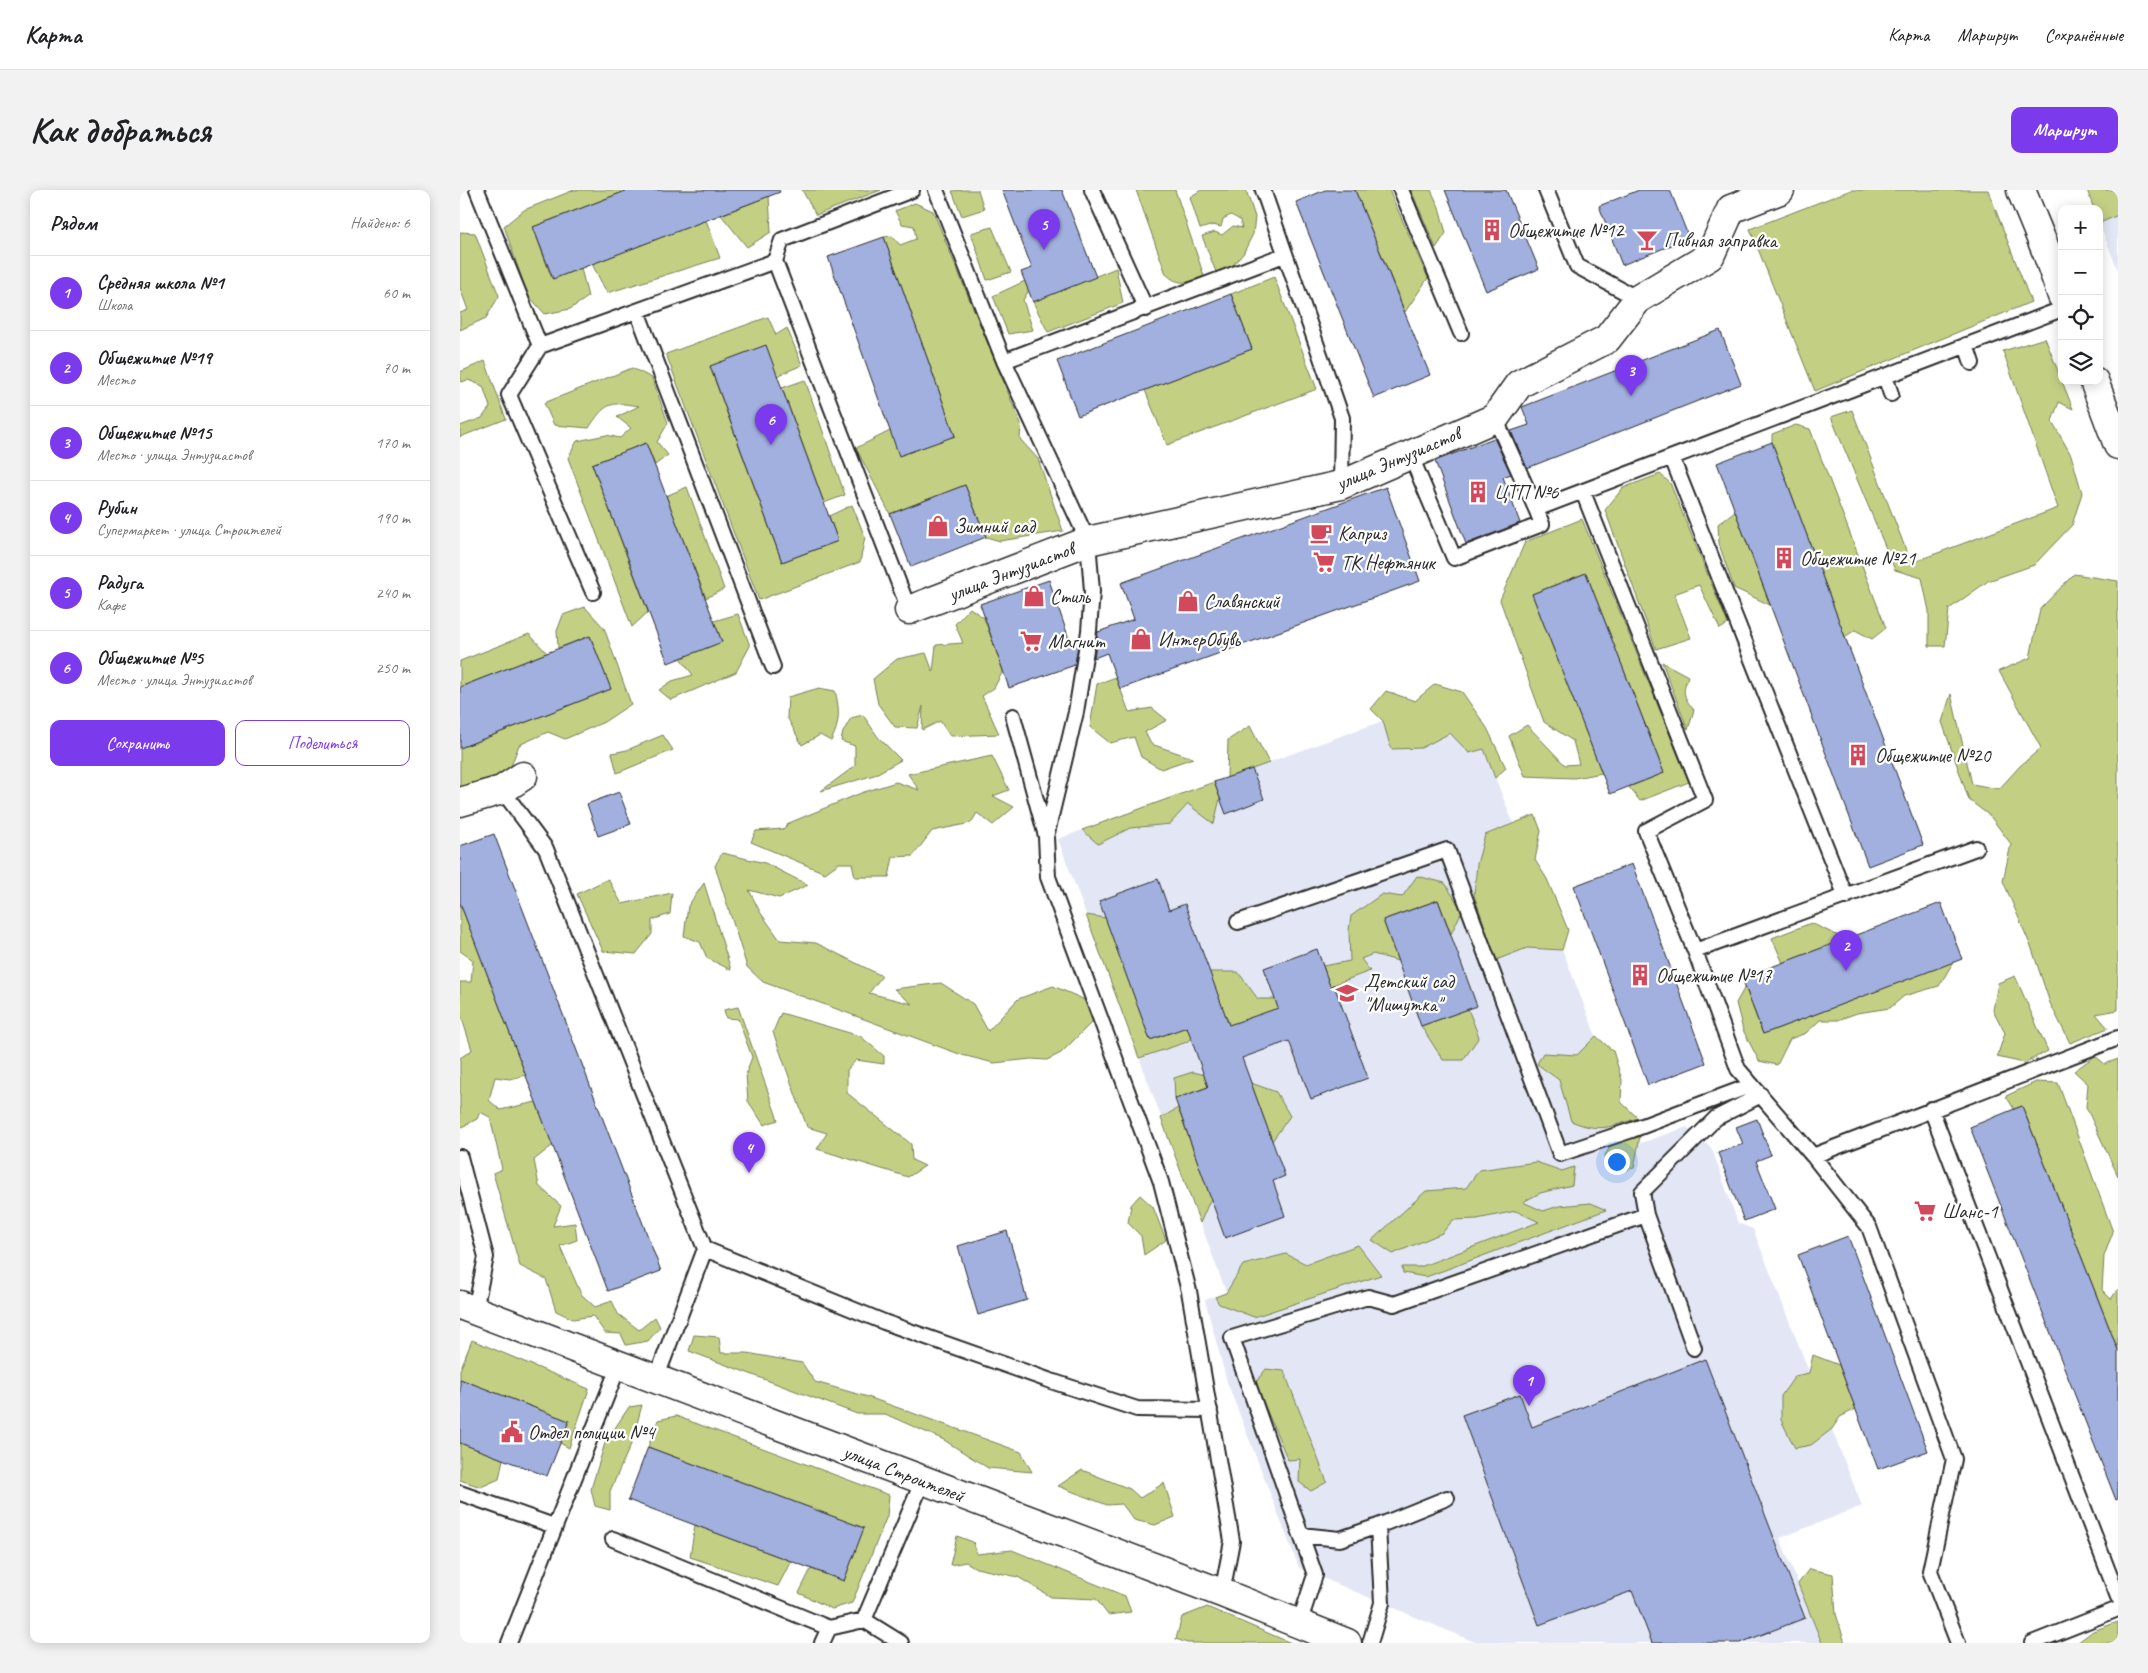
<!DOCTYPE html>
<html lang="ru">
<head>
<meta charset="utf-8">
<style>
	:root { --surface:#fff; --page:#f2f2f2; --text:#202124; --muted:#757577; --line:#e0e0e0; --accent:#7c3aed }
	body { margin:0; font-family:Caveat,sans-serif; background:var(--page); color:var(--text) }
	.controls { position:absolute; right:15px; top:15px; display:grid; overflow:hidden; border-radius:10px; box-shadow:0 2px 12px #0003 }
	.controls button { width:45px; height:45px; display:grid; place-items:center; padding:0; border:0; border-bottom:1px solid var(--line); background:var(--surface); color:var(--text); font:25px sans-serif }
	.you { position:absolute; left:1156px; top:971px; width:18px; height:18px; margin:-12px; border:4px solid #fff; border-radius:50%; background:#1a73e8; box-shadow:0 0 0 8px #1a73e833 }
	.badge { display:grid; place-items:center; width:32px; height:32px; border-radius:50%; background:var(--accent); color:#fff; font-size:16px; font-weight:700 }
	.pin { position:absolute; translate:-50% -41px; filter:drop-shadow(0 1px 2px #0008) }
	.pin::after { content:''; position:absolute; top:26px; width:18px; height:15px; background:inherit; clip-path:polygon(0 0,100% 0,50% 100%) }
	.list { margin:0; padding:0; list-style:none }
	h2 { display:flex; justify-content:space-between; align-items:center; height:65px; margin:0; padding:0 20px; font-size:21px }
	h2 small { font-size:16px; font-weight:400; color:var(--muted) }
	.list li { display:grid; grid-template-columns:32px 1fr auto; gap:15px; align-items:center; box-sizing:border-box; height:75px; padding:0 20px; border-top:1px solid var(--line) }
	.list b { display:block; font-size:19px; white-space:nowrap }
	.list p { margin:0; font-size:16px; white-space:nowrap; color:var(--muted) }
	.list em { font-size:16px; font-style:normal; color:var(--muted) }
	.actions { display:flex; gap:10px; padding:15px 20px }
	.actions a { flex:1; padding:11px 0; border:1px solid var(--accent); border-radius:10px; text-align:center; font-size:18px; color:var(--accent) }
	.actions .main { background:var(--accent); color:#fff }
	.icon { flex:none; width:28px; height:28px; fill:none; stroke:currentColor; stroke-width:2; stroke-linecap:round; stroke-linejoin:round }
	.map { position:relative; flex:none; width:1658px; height:1453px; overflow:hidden; border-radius:10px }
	header { display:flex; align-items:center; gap:30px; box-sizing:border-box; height:70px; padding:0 25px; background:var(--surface); border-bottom:1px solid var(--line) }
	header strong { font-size:24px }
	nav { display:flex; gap:28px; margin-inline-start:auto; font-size:18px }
	.intro { display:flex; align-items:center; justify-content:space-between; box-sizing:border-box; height:120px; padding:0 30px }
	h1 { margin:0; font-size:35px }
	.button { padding:12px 22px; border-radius:10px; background:var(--accent); color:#fff; font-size:18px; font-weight:700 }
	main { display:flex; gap:30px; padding:0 30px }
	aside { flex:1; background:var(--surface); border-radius:10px; box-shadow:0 2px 12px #0003 }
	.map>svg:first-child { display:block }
	.built { fill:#e3e7f5 }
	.green { fill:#c3d084; stroke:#777e58 }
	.building { fill:#a1b0df; stroke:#2b2b2b }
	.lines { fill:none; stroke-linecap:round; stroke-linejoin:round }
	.service-casing { stroke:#2b2b2b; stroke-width:18 }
	.minor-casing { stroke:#2b2b2b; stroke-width:31 }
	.secondary-casing { stroke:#2b2b2b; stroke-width:31 }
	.service { stroke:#fff; stroke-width:14 }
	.minor { stroke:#fff; stroke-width:28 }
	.secondary { stroke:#fff; stroke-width:28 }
	.labels { text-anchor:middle; stroke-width:4.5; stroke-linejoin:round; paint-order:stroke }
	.poi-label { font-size:20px; fill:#2b2b2b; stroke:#fff; text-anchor:start }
	.street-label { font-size:20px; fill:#2b2b2b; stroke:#fff }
</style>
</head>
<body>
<header>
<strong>Карта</strong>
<nav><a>Карта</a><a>Маршрут</a><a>Сохранённые</a></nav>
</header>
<div class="intro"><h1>Как добраться</h1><a class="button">Маршрут</a></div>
<main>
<aside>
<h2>Рядом<small>Найдено: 6</small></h2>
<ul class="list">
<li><span class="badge">1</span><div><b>Средняя школа №1</b><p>Школа</p></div><em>60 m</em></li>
<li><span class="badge">2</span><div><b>Общежитие №19</b><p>Место</p></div><em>70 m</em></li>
<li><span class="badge">3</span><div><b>Общежитие №15</b><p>Место · улица Энтузиастов</p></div><em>170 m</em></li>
<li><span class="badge">4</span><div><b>Рубин</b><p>Супермаркет · улица Строителей</p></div><em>190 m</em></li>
<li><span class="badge">5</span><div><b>Радуга</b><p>Кафе</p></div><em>240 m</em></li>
<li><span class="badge">6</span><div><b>Общежитие №5</b><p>Место · улица Энтузиастов</p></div><em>250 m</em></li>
</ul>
<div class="actions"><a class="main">Сохранить</a><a>Поделиться</a></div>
</aside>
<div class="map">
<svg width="1658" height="1453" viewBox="0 0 1658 1453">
	<rect width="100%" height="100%" fill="#fff"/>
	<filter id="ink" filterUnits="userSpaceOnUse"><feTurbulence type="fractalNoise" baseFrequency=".02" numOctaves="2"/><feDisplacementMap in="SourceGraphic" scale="10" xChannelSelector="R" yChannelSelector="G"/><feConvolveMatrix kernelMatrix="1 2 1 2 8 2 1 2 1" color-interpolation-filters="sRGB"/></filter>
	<g filter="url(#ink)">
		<path class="built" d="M1627 0H1658V81L1639 32V19H1634Z
			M1002 502 1178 954 1227 937 1252 959 1278 1033 1293 1039 1402 1316 1320 1348 1362 1453H1017L839 1378 767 1192 745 1110 766 1102 598 649Z"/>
		<path class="green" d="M114 0H168L73 37 92 89 121 78 128 107 110 119 85 124 67 104 44 36 64 20Z
			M342 0H421L356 25Z
			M503 0H518L524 19 502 26 492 1Z
			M676 0H715L744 86C730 92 719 97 706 84Z
			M741 0H786L795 27 793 44 783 64 770 78 756 82 742 46 755 42 762 45 773 36 782 38 780 30 771 25 763 29 761 37 753 35 740 39 730 7Z
			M895 0H929L968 88 945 122Z
			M951 0H971L979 17 986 43 976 58Z
			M1391 0H1528L1571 112 1355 201 1290 39Z
			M1627 0H1658V25L1640 33 1639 19H1634Z
			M309 6 311 42 287 57 261 25Z
			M455 13 473 21 561 234 560 249 578 269 603 341 540 351 526 347 505 295 430 324 396 258 430 241 495 246 424 47 432 46 440 55 456 49 454 36 442 34 435 21Z
			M246 30 260 68 147 103 132 74Z
			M532 37 551 82 527 90 511 43Z
			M0 42 15 43 39 106 26 128 0 140V123L8 120 0 98Z
			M656 78 663 113 588 142 573 112Z
			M814 87 857 199 707 255 685 200 792 159 771 104Z
			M565 91 569 100 563 110 573 140 548 144 533 106Z
			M308 127 316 145 327 138 342 175 317 186 250 177 322 372 378 351 369 326 392 315 405 347 400 372 299 410 206 164Z
			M1585 148 1613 219 1599 212 1592 231 1611 265 1622 303 1612 335 1574 375 1528 391 1489 419 1485 456H1469V421L1462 388 1435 380 1371 227 1392 220 1451 373 1598 318 1543 161Z
			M25 171 46 229 0 247V236L22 228 30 217 23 196 8 190 1 192 0 182Z
			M172 178 192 188 208 233 197 252 208 265 195 275 186 253 132 274 188 422 172 437 108 268 117 251 146 245 160 248 171 238 157 227 179 216C150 211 145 213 129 238L94 235 84 213Z
			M345 190 385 305 364 313 322 198Z
			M1336 235 1350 239 1426 438 1412 449 1395 440 1385 447 1312 252V244Z
			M1200 284 1210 293 1268 434 1260 439 1239 395 1214 404 1231 448 1196 459 1145 320 1163 298Z
			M227 297 264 399 246 408 206 306Z
			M1275 321 1310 415 1274 398 1259 354 1258 334Z
			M1122 329 1229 592 1180 611 1169 597 1204 583 1126 383 1072 404 1142 583 1114 588 1065 586 1049 546 1067 535 1105 575 1119 574 1113 551 1084 532 1040 410 1065 352Z
			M1614 384 1658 391V820L1636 824 1648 838 1610 853 1590 813 1572 759 1543 691 1551 654 1530 626 1509 610 1482 532 1491 504 1512 594 1539 599 1560 576 1581 558 1539 481 1570 468 1580 419Z
			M125 417 144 438 171 514 144 532 105 549 88 542 59 555 47 586 0 604V558L151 499 130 446 98 458 97 441 103 425Z
			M510 418 524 428 543 481 534 498 522 506 539 544 490 546 480 531 462 540 463 516 457 538 435 537 418 514 413 489 437 469 466 463 473 482 476 455 503 453 495 434Z
			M278 424 290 456 276 482 211 510 199 500 212 491 233 485 220 468 262 452 254 431Z
			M69 444 87 463 0 497V471Z
			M1202 472 1228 486C1222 502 1223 507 1234 520L1228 540Z
			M656 487 669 522 692 518 707 530 685 542 691 554 733 568 701 579 681 567 674 547 650 553 630 537 637 494Z
			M975 494 1002 502 1027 538 1046 578 1035 588 1024 559 1009 563 990 543 961 558 931 559 923 531 911 519 926 501 955 511Z
			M359 498 375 501C380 519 380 534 371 551L360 545 342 555 327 527 328 507Z
			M403 525 418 547 441 570 414 585 361 601 395 576V556L381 551 383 542 391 528Z
			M790 536 809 573 767 588 768 550Z
			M203 545 213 560 157 583 152 563 167 560Z
			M532 566 549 600 533 606 554 617 533 635 517 623 511 633 472 641 453 666 433 667 429 687H395L392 673H379L365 683 291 652 296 641 323 639 329 633 401 603 436 592 459 600 448 584Z
			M754 592 760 608 754 634 728 614 710 634 670 638 638 654 622 640Z
			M1075 625 1081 641 1075 670 1087 689 1108 740 1102 760 1067 758 1036 770 1014 705 1017 674 1025 645Z
			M262 663 305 673 348 695 319 708 289 700 300 722 320 750 356 753 422 786 409 803 452 814 434 799 481 793 513 814 528 841 558 809 593 796 623 809 636 828 601 863 587 870 571 869 534 873 502 865 303 792 287 777 255 676Z
			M957 686 985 693 1002 721 991 744 978 710 923 730 938 771 913 764 901 769 910 781 870 796 863 776 890 771 889 740 891 726 922 704 942 707Z
			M148 689 162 714 212 703 210 724 192 730V744L176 764 143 761 117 704Z
			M244 693 271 780 247 768 240 752 224 746 228 716Z
			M0 713 66 885 50 889 35 887 29 910 40 920 76 912 93 955 74 970 79 996 101 1016 93 1036 115 1033 117 1050 100 1056 121 1104 135 1117 152 1111 158 1124 179 1140 195 1127 200 1137 188 1151 166 1155 161 1144 145 1143 133 1126 113 1129 96 1121 86 1089 60 1076 33 983 42 979 30 927 20 922 17 929 0 938V868L12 860 0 822V792H11L13 770 0 761Z
			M626 725 646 728 690 850 736 833 738 839 727 852 679 868Z
			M1351 733 1385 749 1323 773 1312 748Z
			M1494 771 1479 796 1444 806 1430 818 1397 823 1378 830H1360L1346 843 1330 849 1317 875 1299 871 1283 840 1276 813 1285 797 1303 844Z
			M749 782H778L798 809H815L820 822 769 835Z
			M1555 786 1588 861 1564 873 1537 867 1545 843 1533 820 1538 793Z
			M278 817 318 930 304 935 288 911 286 884 292 867 278 829 266 828 264 820Z
			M1008 819 1019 847 1003 870H983L961 836Z
			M321 823 400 846 424 866V874L396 870 387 880V903L451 954 452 970 465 976 448 987 357 959 367 943 347 937 313 842Z
			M1136 846 1153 861 1162 890 1161 912 1178 928C1150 937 1140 943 1111 931L1099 890 1077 874 1083 863 1117 865Z
			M1635 866 1645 874 1658 869V986L1626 917 1628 894 1614 881Z
			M733 882 754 887 756 894 715 909 714 888Z
			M1576 892 1598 893 1653 1042 1644 1066 1642 1100 1651 1109 1658 1099V1160L1562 916 1554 919 1546 906Z
			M791 893 816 902 830 926 812 951Z
			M718 918 751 1008 740 1033 701 928Z
			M1180 946 1174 978 1157 981 1144 967 1151 955Z
			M1076 972 1102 981 1114 977 1112 995 1080 1003 1063 1012 1083 1021 1099 1016 1131 1013 1146 1020 966 1087 943 1083 942 1077H960L1079 1032 1056 1021 1017 1029 993 1030 982 1043 933 1064 912 1050 966 1001 1006 998 1019 980Z
			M680 1005 693 1017 706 1050 684 1065 681 1046 668 1033 671 1015Z
			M898 1055 921 1085 794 1127 759 1114 755 1107 766 1103 783 1075 826 1064 846 1074Z
			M234 1145 259 1147 261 1163H287L342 1173 355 1192 408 1207 561 1262 572 1282 528 1278 484 1250 425 1224H397L229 1161Z
			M12 1150 129 1199 109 1258 100 1253 108 1231 0 1189V1180Z
			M1353 1165 1379 1175 1396 1219 1380 1227 1372 1239 1351 1255 1335 1258 1321 1230V1206L1335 1186 1349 1183Z
			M806 1179 824 1181 867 1292 851 1301 839 1292 840 1269 828 1270 795 1193Z
			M182 1215 172 1252 150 1301V1320L135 1316 131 1299 145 1253 169 1217Z
			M216 1226 429 1305 427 1326 392 1413 372 1419 339 1403 351 1379 384 1391 403 1338 188 1257 198 1230Z
			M0 1253 43 1269 39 1289 21 1297 0 1290Z
			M622 1280 670 1299 680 1308 704 1293 715 1327 695 1335 674 1330 662 1314 647 1315 598 1296Z
			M235 1335 331 1371 318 1396 230 1367Z
			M497 1346 513 1352 517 1364 552 1360 665 1406 671 1422 648 1425 636 1409 591 1407 558 1387 516 1378 506 1372 490 1375Z
			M1349 1379 1373 1384 1376 1424 1385 1453H1362L1338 1394Z
			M747 1417 831 1453H727L716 1449 722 1427Z
			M1658 1432V1453H1617L1633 1441Z"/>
		<path class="building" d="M168 0H319L320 2 93 89 73 37Z
			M542 0H602L636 87 573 112 561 82 572 78Z
			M865 0H895L970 185 914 208 836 12Z
			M985 0H1046L1079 79 1026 101Z
			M1179 0H1210L1229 48 1162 75 1139 16Z
			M424 47 495 246 439 266 368 67Z
			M771 104 792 159 618 226 597 171Z
			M1260 140 1281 194 1067 278 1051 241 1069 235 1062 217Z
			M306 155 378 351 322 372 250 176Z
			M1034 248 1051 284 1043 287 1060 333 1006 354 975 271Z
			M1312 252 1463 655 1408 676 1257 273Z
			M186 253 262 452 208 473 132 274Z
			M505 295 526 347 451 377 430 324Z
			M926 297 960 391 660 499 647 463 634 468 638 442 674 429 661 393Z
			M1126 383 1204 583 1150 604 1072 404Z
			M589 390 610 452 619 449 615 475 549 498 520 414Z
			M130 446 151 499 0 558V497Z
			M792 579 804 609 766 624 754 592Z
			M159 602 171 634 138 646 127 614Z
			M34 644 201 1081 148 1101 0 713V656Z
			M1172 674 1246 873 1188 895 1114 696Z
			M698 689 709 720 725 714 769 835 818 818 804 778 857 759 870 796 874 795 908 888 851 909 829 851 782 868 825 986 813 991 825 1026 765 1048 715 909 748 897 727 837 690 850 639 711Z
			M978 710 1017 816 961 836 923 730Z
			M1481 713 1502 769 1303 844 1282 788Z
			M1562 916 1658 1160V1309L1656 1310 1510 937Z
			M1297 929 1311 965 1296 971 1315 1019 1284 1031 1258 963 1283 954 1276 937Z
			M547 1041 567 1110 518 1125 498 1056Z
			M1388 1046 1468 1261 1418 1279 1338 1065Z
			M1245 1169 1345 1428 1280 1453H1192L1172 1401 1079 1435 1002 1225 1060 1204 1072 1237Z
			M0 1189 109 1231 87 1286 0 1253Z
			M188 1257 404 1338 384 1391 168 1310Z"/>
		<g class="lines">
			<g class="service-casing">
				<path id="service" d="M17 0 80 156
					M476 0 544 171 628 351 632 401 629 441 616 522 586 647 588 687 701 992 729 1101 772 1351 762 1403
					M632 0 686 119
					M803 0 882 228 881 295
					M941 0 1001 143
					M1086 0 1117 76 1178 109
					M177 121 313 477
					M1506 155 1512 173
					M544 171 824 65
					M1425 186 1431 204
					M1035 228 1076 319
					M950 264 994 368 1082 334 1076 319 1602 119
					M1212 268 1386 707
					M1123 302 1245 610 1186 641 1235 761 1278 879 1353 966 1409 1037 1494 1269 1470 1381 1498 1453
					M133 402 49 205 80 156 315 71
					M449 420 315 71 322 50 452 0
					M553 526 586 646
					M42 600 86 659 245 1059 196 1189
					M778 732 987 660 1100 964 1172 940 1292 895
					M1235 761 1516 658
					M1471 919 1658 1407
					M1353 966 1658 848
					M0 967 26 1067 15 1120
					M245 1059 424 1132 591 1191 677 1219 750 1220
					M1234 1158 1186 1025 1182 1002 1256 928 1301 905
					M0 1303 94 1336
					M841 1345 880 1349 918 1336 987 1308
					M153 1349 369 1438 404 1430 441 1453
					M404 1430 463 1290
					M839 1434 855 1385 772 1148 908 1107 934 1114 1186 1025
					M49 1453 159 1175
					M362 1453 369 1438
					M910 1453 922 1413 918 1336
					M1572 1453 1658 1419"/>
			</g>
			<g class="minor-casing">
				<path id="minor" d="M449 420 628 351 881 295 1035 228 1059 194 1147 149 1178 109 1250 66 1271 19 1320 0
					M0 612 42 600 63 586
					M0 1115 762 1403 887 1453"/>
			</g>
			<g class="secondary-casing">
				<path id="secondary" d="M1561 0 1587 63 1602 106
					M1634 191 1658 255"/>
			</g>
			<use href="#service" class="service"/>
			<use href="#minor" class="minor"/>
			<use href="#secondary" class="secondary"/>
		</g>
	</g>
	<defs>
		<g id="building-bare" transform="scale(1.725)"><path d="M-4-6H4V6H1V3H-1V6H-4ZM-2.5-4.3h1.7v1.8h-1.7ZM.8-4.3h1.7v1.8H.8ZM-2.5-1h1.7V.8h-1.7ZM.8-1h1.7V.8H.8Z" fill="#d1495b" stroke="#fff" stroke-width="2.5" paint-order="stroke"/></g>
		<g id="bar-bare" transform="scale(1.725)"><path d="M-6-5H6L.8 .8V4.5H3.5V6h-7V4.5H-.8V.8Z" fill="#d1495b" stroke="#fff" stroke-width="2.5" paint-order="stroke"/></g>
		<g id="shop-bare" transform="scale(1.725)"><path d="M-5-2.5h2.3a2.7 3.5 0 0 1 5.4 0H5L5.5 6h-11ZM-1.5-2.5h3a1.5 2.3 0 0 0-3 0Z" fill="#d1495b" stroke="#fff" stroke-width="2.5" paint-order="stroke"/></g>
		<g id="cafe-bare" transform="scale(1.725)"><path d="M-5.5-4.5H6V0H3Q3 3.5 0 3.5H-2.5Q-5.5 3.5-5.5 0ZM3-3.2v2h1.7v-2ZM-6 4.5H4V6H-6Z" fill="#d1495b" stroke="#fff" stroke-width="2.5" paint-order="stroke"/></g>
		<g id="supermarket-bare" transform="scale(1.725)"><path d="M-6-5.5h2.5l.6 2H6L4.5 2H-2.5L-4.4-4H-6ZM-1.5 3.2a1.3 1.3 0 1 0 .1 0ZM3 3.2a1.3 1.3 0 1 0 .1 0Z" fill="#d1495b" stroke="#fff" stroke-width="2.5" paint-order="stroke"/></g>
		<g id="school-bare" transform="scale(1.725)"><path d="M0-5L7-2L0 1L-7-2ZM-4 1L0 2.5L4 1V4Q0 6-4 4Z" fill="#d1495b" stroke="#fff" stroke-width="2.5" paint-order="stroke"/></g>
		<g id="civic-bare" transform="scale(1.725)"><path d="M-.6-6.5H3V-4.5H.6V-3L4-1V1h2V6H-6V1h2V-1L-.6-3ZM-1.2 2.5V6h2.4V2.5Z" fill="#d1495b" stroke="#fff" stroke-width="2.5" paint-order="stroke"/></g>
	</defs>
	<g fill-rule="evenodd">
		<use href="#building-bare" x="1032" y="40"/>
		<use href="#bar-bare" x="1187" y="50"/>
		<use href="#building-bare" x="1018" y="302"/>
		<use href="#shop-bare" x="478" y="336"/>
		<use href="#cafe-bare" x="861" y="343"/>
		<use href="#building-bare" x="1324" y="368"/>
		<use href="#supermarket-bare" x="864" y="372"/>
		<use href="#shop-bare" x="574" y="406"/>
		<use href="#shop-bare" x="728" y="411"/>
		<use href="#shop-bare" x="681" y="449"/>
		<use href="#supermarket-bare" x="571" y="451"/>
		<use href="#building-bare" x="1398" y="565"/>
		<use href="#building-bare" x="1180" y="785"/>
		<use href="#school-bare" x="887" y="803"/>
		<use href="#supermarket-bare" x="1465" y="1021"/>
		<use href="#civic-bare" x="52" y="1242"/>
	</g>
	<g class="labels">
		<g class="poi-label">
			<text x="1048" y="47">Общежитие №12</text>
			<text x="1204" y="57">Пивная заправка</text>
			<text x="1034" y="309">ЦТП №6</text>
			<text x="494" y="343">Зимний сад</text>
			<text x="878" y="350">Каприз</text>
			<text x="1340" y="375">Общежитие №21</text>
			<text x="881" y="379">ТК Нефтяник</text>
			<text x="590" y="413">Стиль</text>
			<text x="744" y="418">Славянский</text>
			<text x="698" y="456">ИнтерОбувь</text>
			<text x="588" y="458">Магнит</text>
			<text x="1415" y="572">Общежитие №20</text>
			<text x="1196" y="792">Общежитие №17</text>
			<text x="904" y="798">Детский сад<tspan x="904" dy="23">"Мишутка"</tspan></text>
			<text x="1482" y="1028">Шанс-1</text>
			<text x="68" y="1249">Отдел полиции №4</text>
		</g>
		<g class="street-label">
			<text transform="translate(938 268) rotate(-23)" y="7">улица Энтузиастов</text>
			<text transform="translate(551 381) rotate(-21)" y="7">улица Энтузиастов</text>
			<text transform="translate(444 1283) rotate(21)" y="7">улица Строителей</text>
		</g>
	</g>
</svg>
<div class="controls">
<button>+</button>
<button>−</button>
<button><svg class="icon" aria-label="locate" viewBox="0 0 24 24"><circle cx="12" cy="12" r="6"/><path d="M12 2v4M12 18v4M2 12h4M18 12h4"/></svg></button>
<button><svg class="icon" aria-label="layers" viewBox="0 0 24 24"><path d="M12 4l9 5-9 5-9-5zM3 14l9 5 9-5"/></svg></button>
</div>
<div class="you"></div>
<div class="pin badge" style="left:1069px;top:1216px">1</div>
<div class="pin badge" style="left:1386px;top:781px">2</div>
<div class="pin badge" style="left:1171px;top:206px">3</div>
<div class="pin badge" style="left:289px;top:983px">4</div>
<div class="pin badge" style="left:584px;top:60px">5</div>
<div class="pin badge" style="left:311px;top:255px">6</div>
</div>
</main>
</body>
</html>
